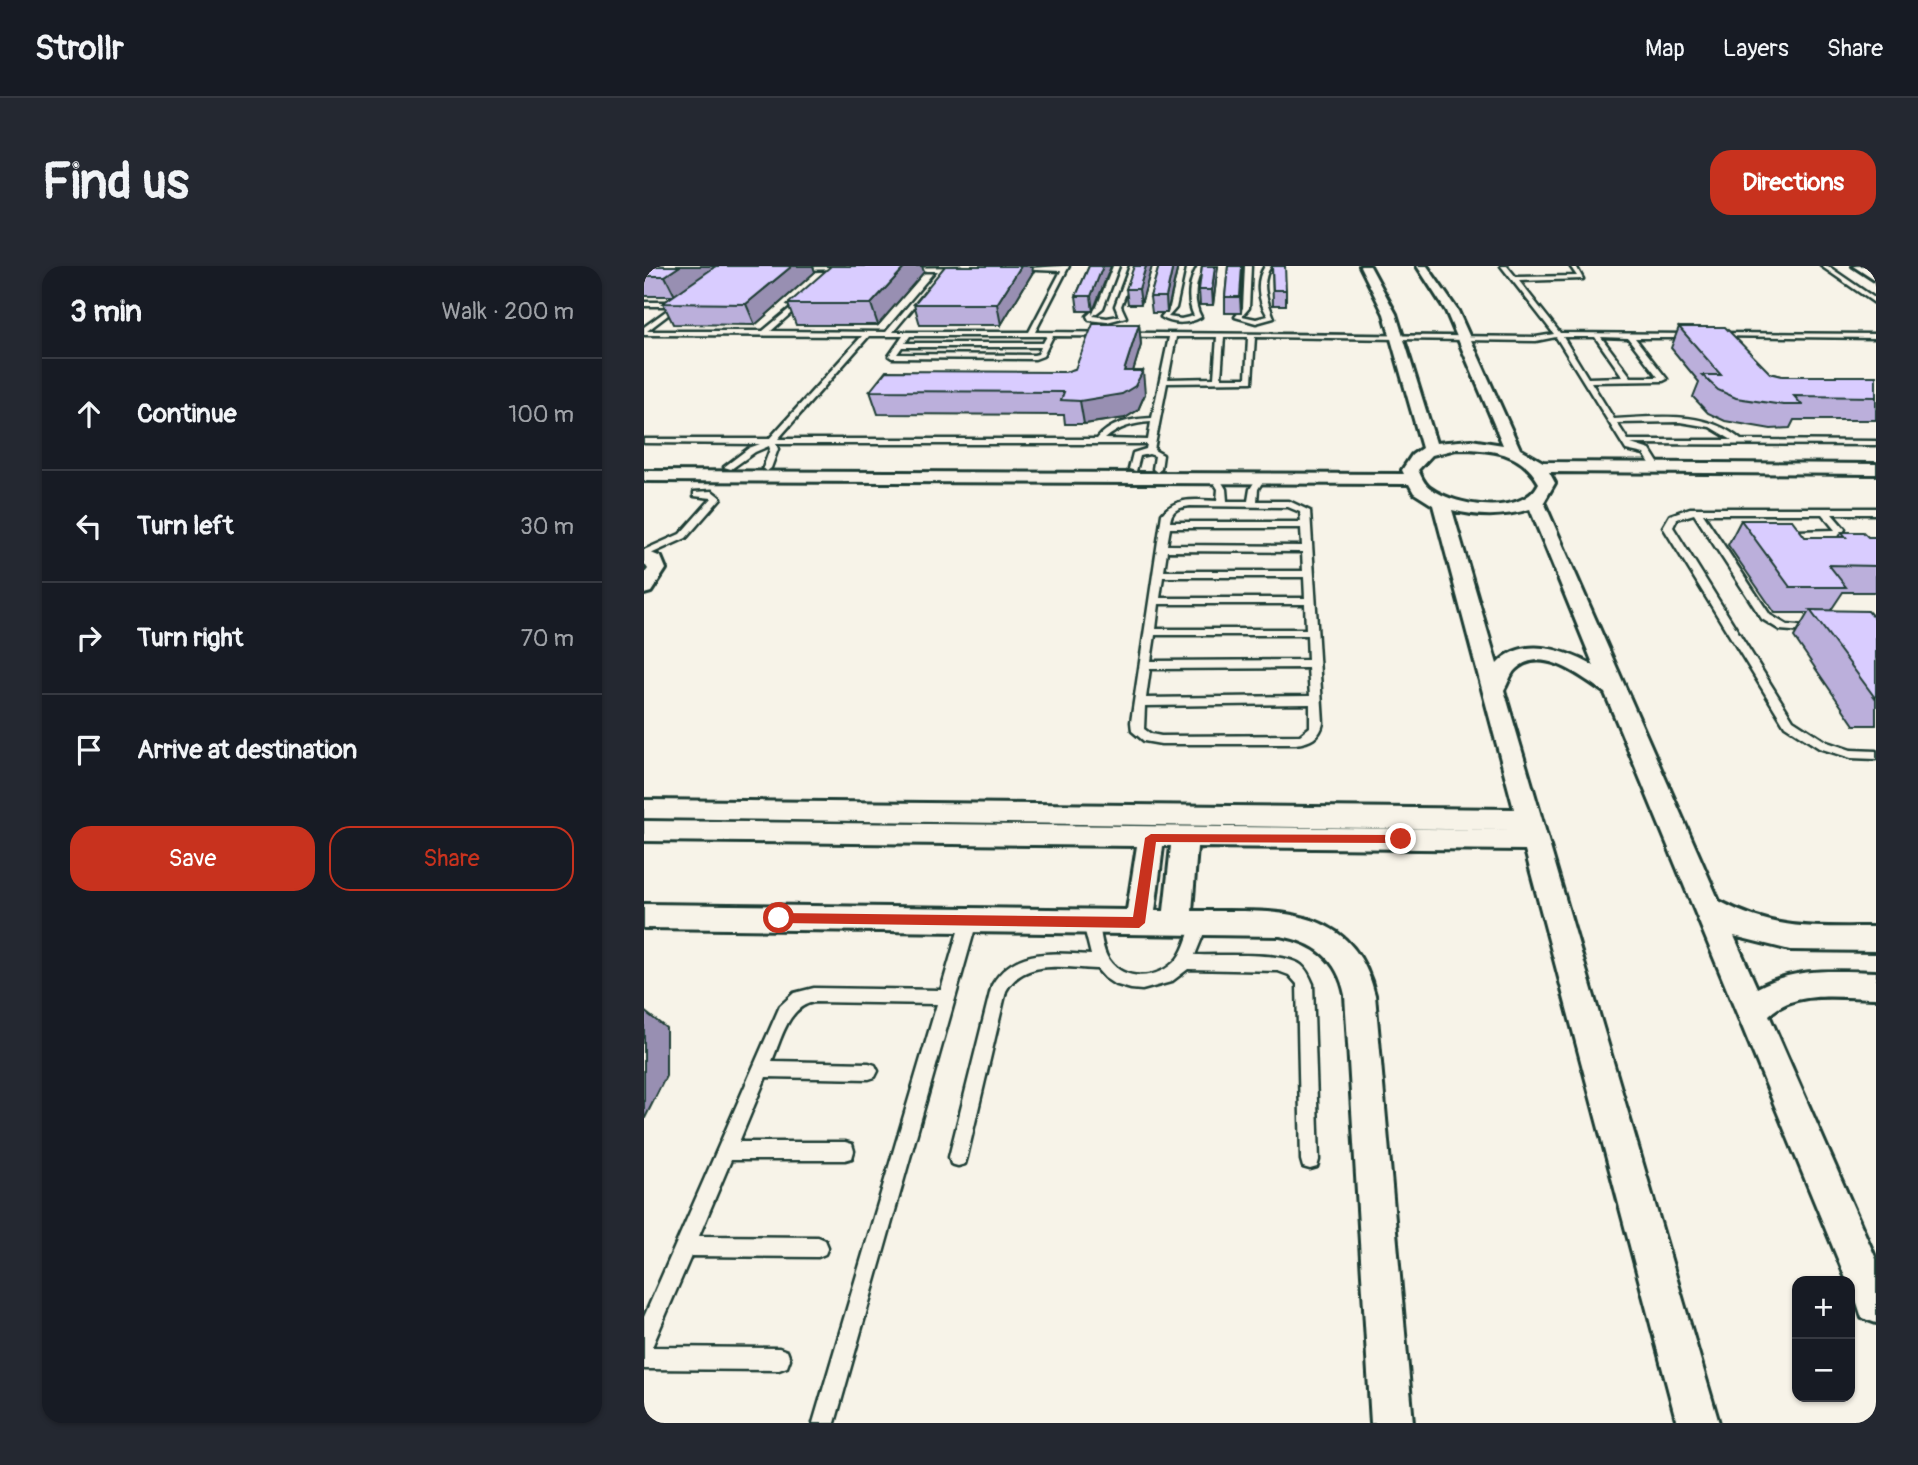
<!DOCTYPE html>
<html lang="en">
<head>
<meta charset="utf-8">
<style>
	:root { --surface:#171b24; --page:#242831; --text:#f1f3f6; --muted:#9ea1a6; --line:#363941; --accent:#c8321e }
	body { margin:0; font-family:Pangolin,sans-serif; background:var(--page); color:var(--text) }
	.controls { position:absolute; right:21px; bottom:21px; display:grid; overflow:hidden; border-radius:14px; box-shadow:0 2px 5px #0004 }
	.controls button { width:63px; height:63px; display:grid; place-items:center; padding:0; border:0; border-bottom:2px solid var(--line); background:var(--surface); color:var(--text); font:35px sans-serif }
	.stop { position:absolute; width:21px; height:21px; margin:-16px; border:5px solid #c8321e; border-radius:50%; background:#fff }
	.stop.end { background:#c8321e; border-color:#fff; box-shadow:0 2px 7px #0008 }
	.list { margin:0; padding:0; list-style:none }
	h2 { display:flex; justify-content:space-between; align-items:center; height:91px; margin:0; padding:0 28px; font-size:30px }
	h2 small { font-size:23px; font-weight:400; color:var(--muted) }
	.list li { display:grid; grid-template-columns:46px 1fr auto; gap:21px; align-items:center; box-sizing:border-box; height:112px; padding:0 28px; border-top:2px solid var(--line) }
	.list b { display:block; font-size:26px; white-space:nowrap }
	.list em { font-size:23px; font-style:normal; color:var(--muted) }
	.actions { display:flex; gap:14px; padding:21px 28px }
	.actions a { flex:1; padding:16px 0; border:2px solid var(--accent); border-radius:21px; text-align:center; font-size:24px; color:var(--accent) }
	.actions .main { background:var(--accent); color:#fff }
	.icon { flex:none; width:38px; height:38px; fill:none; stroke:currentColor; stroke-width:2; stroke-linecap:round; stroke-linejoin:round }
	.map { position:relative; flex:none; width:1232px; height:1157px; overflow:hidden; border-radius:21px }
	header { display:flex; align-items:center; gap:42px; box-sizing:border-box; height:98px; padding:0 35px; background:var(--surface); border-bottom:2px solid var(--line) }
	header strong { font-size:33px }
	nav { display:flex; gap:38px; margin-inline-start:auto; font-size:24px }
	.intro { display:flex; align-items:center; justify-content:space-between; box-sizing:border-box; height:168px; padding:0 42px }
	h1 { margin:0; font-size:49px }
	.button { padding:18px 32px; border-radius:21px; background:var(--accent); color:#fff; font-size:24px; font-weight:700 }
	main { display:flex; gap:42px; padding:0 42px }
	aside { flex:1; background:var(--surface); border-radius:21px; box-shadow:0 2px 5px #0004 }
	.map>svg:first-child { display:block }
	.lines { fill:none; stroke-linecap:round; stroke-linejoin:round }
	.lane-casing { stroke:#1f3d34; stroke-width:5 }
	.street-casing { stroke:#1f3d34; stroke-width:6 }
	.lane { fill:#f7f3e8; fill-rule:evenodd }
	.street { fill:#f7f3e8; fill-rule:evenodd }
	.wall { fill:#bbafdb; stroke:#1f3d34; stroke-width:2 }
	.shaded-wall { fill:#988fb2; stroke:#1f3d34; stroke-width:2 }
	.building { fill:#d9ccff; stroke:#1f3d34; stroke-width:2 }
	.route { fill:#c8321e }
</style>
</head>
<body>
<header>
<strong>Strollr</strong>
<nav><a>Map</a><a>Layers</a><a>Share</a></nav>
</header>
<div class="intro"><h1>Find us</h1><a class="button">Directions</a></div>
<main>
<aside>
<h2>3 min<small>Walk · 200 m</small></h2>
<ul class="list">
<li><svg class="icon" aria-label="ahead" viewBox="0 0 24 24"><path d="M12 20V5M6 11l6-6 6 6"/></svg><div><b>Continue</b></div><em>100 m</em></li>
<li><svg class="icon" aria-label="left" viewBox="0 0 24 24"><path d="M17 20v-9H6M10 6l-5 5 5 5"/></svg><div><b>Turn left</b></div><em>30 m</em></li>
<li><svg class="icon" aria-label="right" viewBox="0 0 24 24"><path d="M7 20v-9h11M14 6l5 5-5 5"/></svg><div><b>Turn right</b></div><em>70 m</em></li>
<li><svg class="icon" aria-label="arrive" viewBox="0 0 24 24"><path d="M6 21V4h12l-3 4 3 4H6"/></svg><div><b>Arrive at destination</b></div></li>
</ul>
<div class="actions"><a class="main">Save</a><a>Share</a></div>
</aside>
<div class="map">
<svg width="1232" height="1157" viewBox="0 0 1232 1157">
	<rect width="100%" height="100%" fill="#f7f3e8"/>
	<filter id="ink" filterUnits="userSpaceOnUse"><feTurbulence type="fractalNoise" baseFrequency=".0143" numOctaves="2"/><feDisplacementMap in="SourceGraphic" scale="14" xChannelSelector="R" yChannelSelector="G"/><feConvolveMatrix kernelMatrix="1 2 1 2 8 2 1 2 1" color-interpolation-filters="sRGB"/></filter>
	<g filter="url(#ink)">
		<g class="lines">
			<g class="lane-casing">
				<path id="lane" d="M419 0H425L391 66C559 67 724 69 892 71L910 68 857 0H863L872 11 933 10 926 0H932L939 13 875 15 916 67 1048 68 1051 70 1048 72H991L1023 113 1019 115 947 116 970 153C1014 151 1062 144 1097 174L1232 175V179L987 178 1006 184 1018 203 1011 205 1000 188 982 184 912 71 892 75 611 71 608 116 523 117 510 184 519 189 517 203 513 206 509 203 511 190 505 188 496 190 492 205 485 203 489 187 502 183 503 178H132L134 183 127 202 123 205 119 202 126 183 125 180 111 186 87 203 80 201 105 182 116 178 0 177V173H125L218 70 0 69V61L29 40H0V36H34L38 34 41 36 3 65H119L161 30 163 33 127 65 242 66 294 5H260L258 2 317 1 319 4 300 5 249 66H385L417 5 369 3ZM225 70H259L245 90 248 92 391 93 399 90 409 70 525 71 508 152C487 153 467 156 453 173H134ZM266 70H403L399 77H261ZM532 71H573L570 112 524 113ZM580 71H604L602 112H577ZM919 71H951L979 111 944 112ZM957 71 984 72 1014 111H987ZM258 81H397L394 88 390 89 253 88ZM507 156 504 174 461 173C475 161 489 157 507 156ZM1036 156 1066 161 1088 174H984L973 157Z
					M469 0H475L459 42 449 50 463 52 475 50 471 40 486 0H492L477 40 482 51 463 56 445 54 443 50 453 41Z
					M535 0H541L532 42 524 51 537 53 550 50C542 34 545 15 554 0H560C551 15 548 35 557 51 545 58 529 59 517 51L526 41Z
					M601 0H607L605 42 598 50 612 53 624 50C614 35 611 15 621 0H627C615 18 624 36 630 52L612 57 591 51 599 42Z
					M1177 0H1184L1232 33V38Z
					M152 1H201L204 3 150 4Z
					M1072 67 1232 68V72L1070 70Z
					M571 209 574 210 582 223 583 235H604L606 223 614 210 617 209 621 212 614 223 613 235H645L666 245 679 457C676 472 666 476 652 478H517L500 475 488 465 487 456 518 248C532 230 553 234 573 235L574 223 567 212ZM546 240 644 241 656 246 657 256H526C528 243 534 242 546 240ZM526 262H657L658 280 523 279ZM523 285 658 286 659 305H520ZM519 311H660L661 332H516ZM515 338H661L662 363H512ZM511 369H663L664 394 507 395ZM664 402 666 430 502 432 506 403ZM666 438V461L656 469 517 470 507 468 500 463 501 440Z
					M68 225 77 232 42 272 0 291V284L36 268 68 232 50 230V226Z
					M1046 242H1232V248H1188L1201 263 1197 269 1194 270 1151 271 1135 264 1140 261 1152 265 1191 264 1178 248H1059L1126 349 1143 359 1176 362V366L1172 367 1136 364 1118 353 1050 248 1033 253 1029 261 1149 454 1183 476 1207 484 1232 485V493L1207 492 1175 482 1141 460 1019 261 1026 249Z
					M325 649 330 651 333 655 191 1157H169L293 738 170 736C144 740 137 774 128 795L225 797 231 799 234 805 231 811 225 813 122 811 95 876H201L208 878 210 885 208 892 201 894H87L55 970 174 971 181 974 184 981 181 988 174 991 47 990 8 1081 135 1082 143 1085 146 1093 143 1101 135 1104 0 1103V1051L136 740 150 727 170 722 297 724 317 655 320 651Z
					M447 651 452 653 455 657C457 669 458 684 465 694 481 717 516 713 533 693 542 682 544 665 551 653L556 651 561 653 564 657 551 689C576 690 638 685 657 699 663 704 666 711 669 718L675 894 673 901 666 903 659 901 657 894 653 718 645 709 634 705 544 703 527 716 498 724 487 723 470 718 461 712 453 703C422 702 380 692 362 725L323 891 321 898 314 900 307 898 305 891 348 719C370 681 409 687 447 689L439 657 442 653Z"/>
			</g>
			<g class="street-casing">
				<path id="street" d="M716 0H726L752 48 792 177 827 174 859 179 802 45 773 0H783L814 45 876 183 899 196 1232 198V208L905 206 911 217 900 236 1075 635C1131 665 1170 661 1232 661V685L1146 684 1090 670 1113 722C1151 701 1190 705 1232 706V732C1197 732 1152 723 1125 749L1232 993V1057L1218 1052 1206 1015H1203L961 427C938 411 897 378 871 404 866 409 864 418 860 424L1075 1157H1033L881 584 553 581 548 645C626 646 709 634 731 729L769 1157H727L701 729C694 693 671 676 636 670L0 662V638L483 644 493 580 0 575V555L876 564 0 552V534L870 543 789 239 770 227 765 218 0 215V205L760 208 758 204 768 189 778 182 740 48ZM812 183C846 183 877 185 895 217 879 251 812 241 786 222 780 218 777 210 774 204L788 189ZM886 243 950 400C921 384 879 369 853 398L808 244C834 251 860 251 886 243ZM519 580H527L520 645H511Z
					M1209 0H1221L1232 7V15Z
					M0 284 17 291 22 303 7 326 0 328V308L4 303 0 297Z"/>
			</g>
			<use href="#lane" class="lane"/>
			<use href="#street" class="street"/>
		</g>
		<path class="wall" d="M0 0 171 6 111 59 29 58 19 37 29 30H0Z
			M445 0 449 45H434L432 30Z
			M508 0 497 38H484L482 23Z
			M515 0H534L523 47H508L506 31Z
			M558 0H574L569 39H556L555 24Z
			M584 0H599L597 47H581V31Z
			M628 0 642 24V39H629Z
			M280 6 234 59H152L144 38Z
			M389 6 357 59H276L270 38Z
			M495 58 497 79 489 105 501 128 494 144 481 152 440 158H421L420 149 234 148 226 125 421 106 431 103Z
			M1035 61 1126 107 1138 110H1232V154H1150L1146 162 1127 163 1081 155 1064 147 1049 131 1055 116 1027 82Z
			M1097 254 1161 271H1195L1198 266 1224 271H1232V326H1199L1187 344 1232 354V459H1210L1150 371 1164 347H1131L1084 279Z"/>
		<path class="shaded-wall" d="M36 0H74L31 30 21 10Z
			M148 0H169L171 6 111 59 102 38Z
			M262 0H278L280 6 234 59 227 38Z
			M377 0H388L389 6 357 59 353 38Z
			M459 0H467L449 45 447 30Z
			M502 0H508L497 38 495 23Z
			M529 0H534L523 47 522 31Z
			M571 0H574L569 39 568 24Z
			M598 0H599L597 47 596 31Z
			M495 58 497 79 483 125 499 105 501 128 494 144 481 152 440 158 436 135 480 105Z
			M0 745 22 762V810L0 854Z"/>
		<path class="building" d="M0 0H36L21 10H0Z
			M72 0H148L102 38 19 37Z
			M187 0H262L227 38H144Z
			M301 0H377L353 38H270Z
			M445 0H459L447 30H432Z
			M490 0H502L495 23H482Z
			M515 0H529L522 31H506Z
			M558 0H571L568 24H555Z
			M584 0H598L596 31H581Z
			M628 0H641L642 24H629Z
			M449 58H495L480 105H499L491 120 478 128 436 135 417 134 420 126 226 125 242 105 421 106 431 103Z
			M1035 61H1081L1126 107 1138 110H1232V131L1150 130 1158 139H1139L1092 132 1074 124 1058 109H1077Z
			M1097 254H1148L1161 271H1202L1198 266H1219L1224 271H1232V300L1185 299 1202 321H1146Z
			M1166 344 1224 345 1232 354V433Z"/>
	</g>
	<path class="route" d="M507 568 757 569 762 573 757 577 512 576 501 657 495 662 135 657 129 652 135 647 489 651 501 572Z"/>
</svg>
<div class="controls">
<button>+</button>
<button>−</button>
</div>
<div class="stop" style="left:135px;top:652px"></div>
<div class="stop end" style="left:757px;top:573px"></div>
</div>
</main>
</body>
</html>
